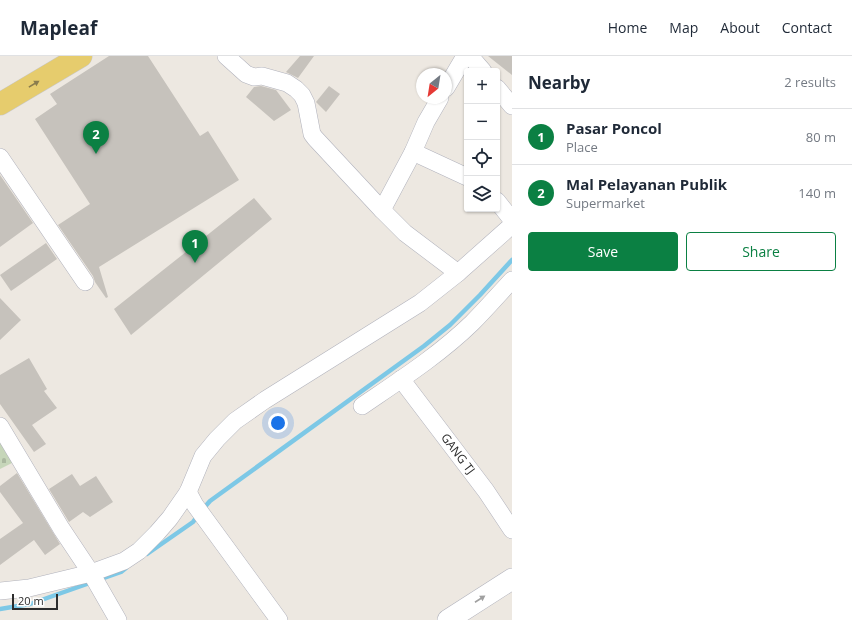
<!DOCTYPE html>
<html lang="en">
<head>
<meta charset="utf-8">
<style>
	:root { --surface:#fff; --page:#f2f2f3; --text:#1f2937; --muted:#747a83; --line:#e0e1e3; --accent:#0b8043 }
	body { margin:0; font-family:"Open Sans",sans-serif; background:var(--page); color:var(--text) }
	.controls { position:absolute; right:12px; top:12px; display:grid; overflow:hidden; border-radius:4px; box-shadow:0 1px 3px #0004 }
	.controls button { width:36px; height:36px; display:grid; place-items:center; padding:0; border:0; border-bottom:1px solid var(--line); background:var(--surface); color:var(--text); font:20px sans-serif }
	.compass { position:absolute; left:416px; top:12px; width:36px; height:36px; border-radius:50%; background:var(--surface); box-shadow:0 1px 3px #0004; rotate:210deg }
	.scale { position:absolute; left:12px; bottom:10px; width:46px; box-sizing:border-box; padding-left:4px; border:2px solid #2d2d2d; border-top:0; font-size:11px; line-height:14px; white-space:nowrap; color:#2d2d2d; -webkit-text-stroke:3px #fff; paint-order:stroke }
	.you { position:absolute; left:278px; top:367px; width:14px; height:14px; margin:-10px; border:3px solid #fff; border-radius:50%; background:#1a73e8; box-shadow:0 0 0 6px #1a73e833 }
	.badge { display:grid; place-items:center; width:26px; height:26px; border-radius:50%; background:var(--accent); color:#fff; font-size:13px; font-weight:700 }
	.pin { position:absolute; translate:-50% -33px; filter:drop-shadow(0 1px 2px #0008) }
	.pin::after { content:''; position:absolute; top:21px; width:14px; height:12px; background:inherit; clip-path:polygon(0 0,100% 0,50% 100%) }
	.list { margin:0; padding:0; list-style:none }
	h2 { display:flex; justify-content:space-between; align-items:center; height:52px; margin:0; padding:0 16px; font-size:17px }
	h2 small { font-size:13px; font-weight:400; color:var(--muted) }
	.list li { display:grid; grid-template-columns:26px 1fr auto; gap:12px; align-items:center; box-sizing:border-box; height:56px; padding:0 16px; border-top:1px solid var(--line) }
	.list b { display:block; font-size:15px; white-space:nowrap }
	.list p { margin:0; font-size:13px; white-space:nowrap; color:var(--muted) }
	.list em { font-size:13px; font-style:normal; color:var(--muted) }
	.actions { display:flex; gap:8px; padding:12px 16px }
	.actions a { flex:1; padding:9px 0; border:1px solid var(--accent); border-radius:4px; text-align:center; font-size:14px; color:var(--accent) }
	.actions .main { background:var(--accent); color:#fff }
	.icon { flex:none; width:22px; height:22px; fill:none; stroke:currentColor; stroke-width:2; stroke-linecap:round; stroke-linejoin:round }
	.map { position:relative; flex:none; width:512px; height:564px; overflow:hidden }
	header { display:flex; align-items:center; gap:24px; box-sizing:border-box; height:56px; padding:0 20px; background:var(--surface); border-bottom:1px solid var(--line) }
	header strong { font-size:19px }
	nav { display:flex; gap:22px; margin-inline-start:auto; font-size:14px }
	main { display:flex }
	aside { flex:1; background:var(--surface) }
	.map>svg:first-child { display:block }
	.cemetery { fill:url(#cemetery-stones) }
	.lines { fill:none; stroke-linecap:round; stroke-linejoin:round }
	.stream { stroke:#7dc8e6; stroke-width:4.5 }
	.building { fill:#c6c2bc }
	.minor-casing { stroke:#b1b2bc; stroke-width:18 }
	.tertiary-casing { stroke:#b1b2bc; stroke-width:22 }
	.primary-casing { stroke:#c8c8c8; stroke-width:23 }
	.minor { stroke:#fff; stroke-width:17 }
	.tertiary { stroke:#fff; stroke-width:21 }
	.primary { stroke:#e6cc6d; stroke-width:22 }
	.oneway { fill:#8a7c4d }
	.oneway2 { fill:#a0a0a0 }
	.labels { text-anchor:middle; stroke-width:3.5; stroke-linejoin:round; paint-order:stroke }
	.street-label { font-size:12px; fill:#2d2d2d; stroke:#fff }
</style>
</head>
<body>
<header>
<strong>Mapleaf</strong>
<nav><a>Home</a><a>Map</a><a>About</a><a>Contact</a></nav>
</header>
<main>
<div class="map">
<svg width="512" height="564" viewBox="0 0 512 564">
	<defs>
		<pattern id="cemetery-stones" width="16" height="16" patternUnits="userSpaceOnUse"><rect width="16" height="16" fill="#c6d6b9"/><path d="M2 7V4a2 2 0 0 1 4 0v3zM10 15v-3a2 2 0 0 1 4 0v3z" fill="#aab89f"/></pattern>
	</defs>
	<rect width="100%" height="100%" fill="#ede8e1"/>
	<path class="cemetery" d="M0 370 20 403 0 413Z"/>
	<g class="lines">
		<path class="stream" d="M203 453 210 445 424 290 450 269 480 239 512 204
			M147 498 193 466 198 459
			M0 553 30 548 121 516 126 512"/>
	</g>
	<path class="building" d="M109 0H148L200 80 208 75 239 124 99 211 108 241 106 242 95 226 93 220 58 169 90 148 35 63 57 48 50 38Z
		M300 0H314L298 22 286 16Z
		M488 0H512V19Z
		M261 30 276 34 291 54 274 65 246 41 254 31Z
		M329 30 340 38 326 56 316 46Z
		M0 119 33 167 0 191Z
		M254 142 272 163 131 279 114 253Z
		M46 187 57 203 11 235 0 219Z
		M0 242 21 264 0 284Z
		M29 302 47 333 44 335 57 352 32 369 46 388 34 396 0 348V319Z
		M17 417 60 488 45 499 34 484 0 509V483L23 467 0 436V430Z
		M72 418 80 430 96 420 113 446 90 461 83 456 69 466 49 433Z"/>
	<g class="lines">
		<g class="minor-casing">
			<g id="minor">
				<path d="M226 0 246 18 254 21 262 20 287 27 296 33 302 39 306 47 312 78 315 82 382 154 405 177 458 217"/>
				<path d="M470 0 483 15"/>
				<path d="M446 32 465 0"/>
				<path d="M497 32 512 50"/>
				<path d="M413 96 467 121"/>
				<path d="M0 101 85 226"/>
				<path d="M497 145 512 164"/>
				<path d="M382 154 413 96 426 66 440 42"/>
				<path id="s1" d="M401 323 486 435 512 474"/>
				<path d="M362 350C400 324 439 299 472 267 486 253 499 238 512 224"/>
				<path d="M0 370 61 472 91 517 118 564"/>
				<path d="M188 436 195 449 279 564"/>
				<path d="M0 535 29 532 91 517 124 505 139 495 157 477 170 462 188 436 203 400 217 383 235 365 265 344 420 247 458 217 512 169"/>
			</g>
		</g>
		<g class="tertiary-casing">
			<path id="tertiary" d="M448 564 512 523"/>
		</g>
		<g class="primary-casing">
			<path id="primary" d="M0 48 81 0"/>
		</g>
		<use href="#minor" class="minor"/>
		<use href="#tertiary" class="tertiary"/>
		<use href="#primary" class="primary"/>
	</g>
	<defs><path id="oneway-solid" d="M-6-.8H1V-3.2L6.5 0L1 3.2V.8H-6Z"/></defs>
	<use class="oneway" href="#oneway-solid" transform="translate(34 28) rotate(-31)"/>
	<use class="oneway2" href="#oneway-solid" transform="translate(480 543) rotate(-33)"/>
	<g class="labels">
		<g class="street-label">
			<text dy="4" stroke="none"><textPath href="#s1" startOffset="94">GANG TJ</textPath></text>
		</g>
	</g>
</svg>
<div class="controls">
<button>+</button>
<button>−</button>
<button><svg class="icon" aria-label="locate" viewBox="0 0 24 24"><circle cx="12" cy="12" r="6"/><path d="M12 2v4M12 18v4M2 12h4M18 12h4"/></svg></button>
<button><svg class="icon" aria-label="layers" viewBox="0 0 24 24"><path d="M12 4l9 5-9 5-9-5zM3 14l9 5 9-5"/></svg></button>
</div>
<svg class="compass" viewBox="-18 -18 36 36"><path d="M0-13l5 13h-10z" fill="#e53935"/><path d="M0 13l5-13h-10z" fill="#747a83"/></svg>
<div class="scale">20 m</div>
<div class="you"></div>
<div class="pin badge" style="left:195px;top:207px">1</div>
<div class="pin badge" style="left:96px;top:98px">2</div>
</div>
<aside>
<h2>Nearby<small>2 results</small></h2>
<ul class="list">
<li><span class="badge">1</span><div><b>Pasar Poncol</b><p>Place</p></div><em>80 m</em></li>
<li><span class="badge">2</span><div><b>Mal Pelayanan Publik</b><p>Supermarket</p></div><em>140 m</em></li>
</ul>
<div class="actions"><a class="main">Save</a><a>Share</a></div>
</aside>
</main>
</body>
</html>
